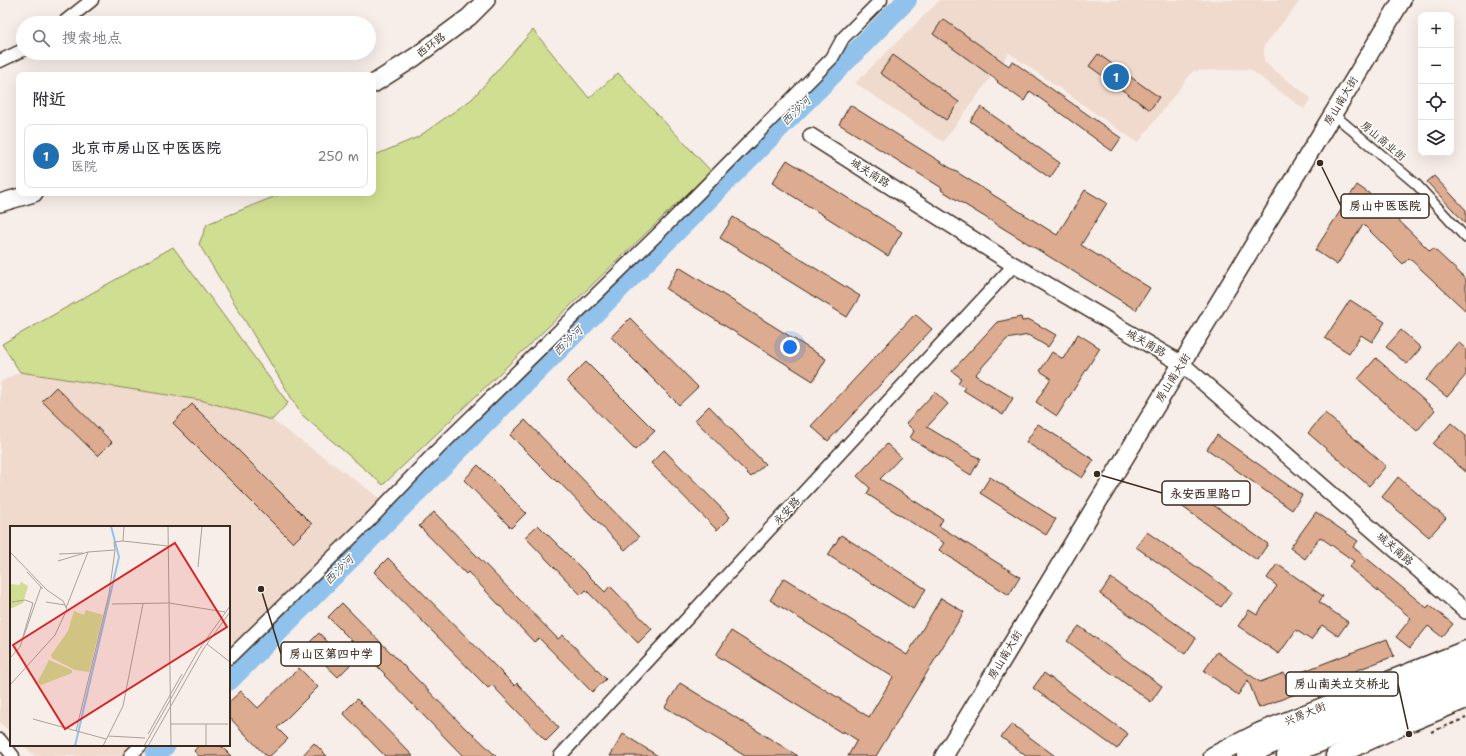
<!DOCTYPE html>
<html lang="zh">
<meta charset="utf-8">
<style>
:root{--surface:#fff;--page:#f2f2f3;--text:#2b2b33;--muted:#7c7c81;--line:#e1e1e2;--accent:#1f6fb2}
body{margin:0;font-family:"Shantell Sans","LXGW WenKai TC",sans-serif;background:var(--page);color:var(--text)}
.controls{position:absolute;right:12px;top:12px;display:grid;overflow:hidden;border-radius:8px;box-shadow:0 4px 16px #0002}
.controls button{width:36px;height:36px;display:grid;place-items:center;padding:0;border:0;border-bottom:1px solid var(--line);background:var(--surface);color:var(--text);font:20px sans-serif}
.you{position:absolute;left:790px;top:347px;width:14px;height:14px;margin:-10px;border:3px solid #fff;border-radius:50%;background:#1a73e8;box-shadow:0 0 0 6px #1a73e833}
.badge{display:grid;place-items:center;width:26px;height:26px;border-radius:50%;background:var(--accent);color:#fff;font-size:13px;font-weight:700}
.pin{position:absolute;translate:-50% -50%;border:2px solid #fff;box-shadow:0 1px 4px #0006}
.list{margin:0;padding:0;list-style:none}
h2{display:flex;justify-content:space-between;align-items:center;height:52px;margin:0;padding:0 16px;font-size:17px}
h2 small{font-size:13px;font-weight:400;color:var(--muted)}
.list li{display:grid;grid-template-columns:26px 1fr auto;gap:12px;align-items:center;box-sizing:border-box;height:64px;margin:0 8px 8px;padding:0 8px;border:1px solid var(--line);border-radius:8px}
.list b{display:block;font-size:15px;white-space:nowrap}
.list p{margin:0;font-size:13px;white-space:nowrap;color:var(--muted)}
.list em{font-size:13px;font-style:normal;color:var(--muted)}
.icon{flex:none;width:22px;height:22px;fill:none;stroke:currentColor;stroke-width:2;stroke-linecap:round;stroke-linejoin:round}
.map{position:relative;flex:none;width:1466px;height:756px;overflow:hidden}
.search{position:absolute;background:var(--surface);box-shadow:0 4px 16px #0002;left:16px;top:16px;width:360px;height:44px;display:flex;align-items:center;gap:10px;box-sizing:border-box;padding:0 14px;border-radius:22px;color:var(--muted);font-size:15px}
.panel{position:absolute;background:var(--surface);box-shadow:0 4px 16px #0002;left:16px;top:72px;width:360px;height:124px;border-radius:8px}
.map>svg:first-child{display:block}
</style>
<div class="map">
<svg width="1466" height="756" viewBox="0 0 1466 756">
<rect width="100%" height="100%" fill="#f8eee9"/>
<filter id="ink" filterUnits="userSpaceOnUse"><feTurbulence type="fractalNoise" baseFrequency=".025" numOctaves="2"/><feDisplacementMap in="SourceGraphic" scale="8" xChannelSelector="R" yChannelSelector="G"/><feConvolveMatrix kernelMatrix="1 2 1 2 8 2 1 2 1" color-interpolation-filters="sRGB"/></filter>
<g filter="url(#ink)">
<!-- built -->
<g fill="#f0dace">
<polygon points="940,0 1301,0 1264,46 1264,62 1311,98 1304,109 1249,69 1193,71 1138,143 1009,53 943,142 855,83"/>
<polygon points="20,372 200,400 272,420 383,500 229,651 229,527 11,527 11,733 0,722 0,382"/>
<polygon points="23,745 134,745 123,756 35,756"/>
</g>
<!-- green -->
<g fill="#d0de91" stroke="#868458">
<polygon points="533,30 589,98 618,73 711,171 383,485 301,414 199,244 207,224 283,193 373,193 373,156 418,137 472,99"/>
<polygon points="173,247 288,403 272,420 200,400 20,372 2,344"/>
</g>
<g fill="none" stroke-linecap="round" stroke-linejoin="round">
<!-- river -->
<g stroke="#90c2ec" stroke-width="20">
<polyline points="229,681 907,0"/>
<polyline points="155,756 166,745"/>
</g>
</g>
<!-- building -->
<g fill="#ddac90" stroke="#3b2a1e">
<polygon points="943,19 1009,66 1012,61 1121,138 1112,151 1030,91 1024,101 997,82 998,81 933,34"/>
<polygon points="1098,54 1159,97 1150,110 1089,66"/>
<polygon points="893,55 959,102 946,120 880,73"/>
<polygon points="850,105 1057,235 1085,190 1107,203 1081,245 1150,288 1136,310 941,190 942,188 839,124"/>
<polygon points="981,107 1060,163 1050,178 970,121"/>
<polygon points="787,160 902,232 888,256 772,183"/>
<polygon points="1434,176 1466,210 1466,224 1427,182"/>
<polygon points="1357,185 1377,199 1430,251 1433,248 1466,279 1466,311 1409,258 1403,264 1363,224 1337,265 1315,250"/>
<polygon points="733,217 860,296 847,317 720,238"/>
<polygon points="679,267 826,359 813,381 666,289"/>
<polygon points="1350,300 1385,322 1372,342 1361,335 1349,353 1325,338"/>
<polygon points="915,314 932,329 828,441 811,426"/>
<polygon points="1021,317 1022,321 1030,320 1056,335 1048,347 1028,335 1007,339 975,375 1013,398 1003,415 963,390 965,387 958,383 961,378 952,371 997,322"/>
<polygon points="630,318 698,387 679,405 611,337"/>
<polygon points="1401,330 1421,348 1407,364 1386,347"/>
<polygon points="1078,334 1100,348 1057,416 1036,402 1051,378 1040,371 1052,352 1063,359"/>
<polygon points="1458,342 1466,349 1466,375 1447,397 1426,380"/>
<polygon points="1376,358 1435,410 1417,431 1358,379"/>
<polygon points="586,362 655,431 635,450 567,381"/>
<polygon points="56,387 112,442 98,456 42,401"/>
<polygon points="935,392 948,404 927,427 980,459 971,475 910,438 914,431 906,423"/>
<polygon points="192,404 312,524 293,543 173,423"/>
<polygon points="709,406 765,464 751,477 695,420"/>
<polygon points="1325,413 1386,466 1369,486 1308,433"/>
<polygon points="525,420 639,537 625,550 558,481 557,482 510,435"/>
<polygon points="1451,423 1466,436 1466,472 1433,444"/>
<polygon points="1038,424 1094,460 1082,478 1026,442"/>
<polygon points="1217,435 1302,495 1292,510 1207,449"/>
<polygon points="887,444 901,457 880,479 943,519 939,526 1020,577 1009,595 939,550 944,543 867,494 870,488 857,476"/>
<polygon points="664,450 730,517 717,530 651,463"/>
<polygon points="478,465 526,513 511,528 464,480"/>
<polygon points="990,477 1056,519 1046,535 980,493"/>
<polygon points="1398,477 1446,518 1429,537 1382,497"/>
<polygon points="1184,484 1268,544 1257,560 1173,500"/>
<polygon points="434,512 558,639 563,635 606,679 592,692 539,638 534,642 468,572 466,574 419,526"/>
<polygon points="1316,512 1358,541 1353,547 1427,608 1429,605 1453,624 1442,637 1428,626 1410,648 1396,637 1411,618 1349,567 1354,561 1320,537 1305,559 1290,548"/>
<polygon points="538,525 605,592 610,586 652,629 638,643 586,590 581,595 525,537"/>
<polygon points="1147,532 1232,592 1221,607 1136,547"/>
<polygon points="841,535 926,589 913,609 828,555"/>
<polygon points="388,558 515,686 517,683 559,728 546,741 492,685 488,688 374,572"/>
<polygon points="1277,564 1323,596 1319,602 1348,622 1338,636 1322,625 1311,640 1296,630 1279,654 1238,626 1249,610 1257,615 1277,586 1267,578"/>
<polygon points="784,578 907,655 941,598 964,612 876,756 848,756 857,740 843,731 842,733 716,655 731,631 869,717 893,677 770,600"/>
<polygon points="1111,578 1196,638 1185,654 1100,594"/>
<polygon points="342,603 468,731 469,730 496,756 463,756 384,675 385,674 328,617"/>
<polygon points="1079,626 1162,686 1151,702 1067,641"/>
<polygon points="319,633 350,665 338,677 306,646"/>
<polygon points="1387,639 1394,656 1259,708 1248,680 1238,695 1204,671 1217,652 1260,682 1284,673 1286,678"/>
<polygon points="299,668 318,687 277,728 288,739 270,756 266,756 229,717 229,702 241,691 258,708"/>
<polygon points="1044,673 1128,734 1117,749 1033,688"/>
<polygon points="680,683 798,756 745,756 665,707"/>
<polygon points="357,699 413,756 385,756 343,713"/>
<polygon points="1012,724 1055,756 1026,756 1001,737"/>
<polygon points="623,734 658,756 610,756"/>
<polygon points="314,743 327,756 302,756"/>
<polygon points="199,745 220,745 231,756 199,756 194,751"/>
</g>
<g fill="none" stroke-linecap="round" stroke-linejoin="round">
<!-- pedestrian casing -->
<g stroke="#3b2a1e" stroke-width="12">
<polyline id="pedestrian" points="1333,114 1416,184 1466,238"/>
</g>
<!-- minor casing -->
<g stroke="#3b2a1e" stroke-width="15">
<g id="minor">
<polyline points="63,23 92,0"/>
<polyline points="0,61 23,50"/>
<polyline points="229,658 368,522 438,449 663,229 832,58 843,38 881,0"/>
<polyline points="0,740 13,756"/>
<polyline points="130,756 141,745"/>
<polyline points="560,756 1014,265"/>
</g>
</g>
<!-- tertiary casing -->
<g stroke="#3b2a1e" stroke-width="18">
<polyline id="tertiary" points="811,136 1014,265 1182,364 1466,611"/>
</g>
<!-- secondary casing -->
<g stroke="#3b2a1e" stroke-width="20">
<g id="secondary">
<polyline points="373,84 415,57 469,17 486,0"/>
<polyline points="0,203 34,193"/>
<polyline points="944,756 1402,0"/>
</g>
</g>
<!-- primary casing -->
<g stroke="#3b2a1e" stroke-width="21">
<g id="primary">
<polyline points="1213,756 1260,732 1466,650"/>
<polyline points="1246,756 1270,745 1466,668"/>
<polyline points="1286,756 1466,685"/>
<polyline points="1335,756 1396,728 1466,699"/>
</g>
</g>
<!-- path -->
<polyline stroke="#3b2a1e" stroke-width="2" stroke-dasharray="4 3" stroke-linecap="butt" points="1431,732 1466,718"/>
<!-- pedestrian -->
<use href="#pedestrian" stroke="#fff" stroke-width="9"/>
<!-- minor -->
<use href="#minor" stroke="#fff" stroke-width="12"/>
<!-- tertiary -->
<use href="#tertiary" stroke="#fff" stroke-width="15"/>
<!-- secondary -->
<use href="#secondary" stroke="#fff" stroke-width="17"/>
<!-- primary -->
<use href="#primary" stroke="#fff" stroke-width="18"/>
</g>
</g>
<g text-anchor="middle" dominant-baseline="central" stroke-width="3" stroke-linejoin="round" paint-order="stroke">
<!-- street labels -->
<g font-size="11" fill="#3b2a1e" stroke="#fff">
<text transform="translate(431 45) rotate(-37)">西环路</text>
<text transform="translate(1341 101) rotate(-59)">房山南大街</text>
<text transform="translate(1383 141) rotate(40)">房山商业街</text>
<text transform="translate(870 173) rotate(32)">城关南路</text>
<text transform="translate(1146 343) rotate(30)">城关南路</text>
<text transform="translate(1173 378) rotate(-58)">房山南大街</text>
<text transform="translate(787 511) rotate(-47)">永安路</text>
<text transform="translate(1395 549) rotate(41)">城关南路</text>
<text transform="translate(1005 655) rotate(-59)">房山南大街</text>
<text transform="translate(1305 714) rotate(-22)">兴房大街</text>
</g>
<!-- water labels -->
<g font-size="12" font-style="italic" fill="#54585c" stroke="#fff">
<text transform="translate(796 111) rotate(-45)">西沙河</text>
<text transform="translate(568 341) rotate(-45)">西沙河</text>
<text transform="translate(339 570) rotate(-45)">西沙河</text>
</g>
</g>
<!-- overview -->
<g transform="translate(10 526)">
<rect width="220" height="220" fill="#f8eee9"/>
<path d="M11 56 18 60 13 77 0 83V58L9 59ZM76 84 93 89 79 146 65 144 42 132 41 129 58 105 64 85 74 89ZM39 134 62 144V147L31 159 27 157Z" fill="#d0de91"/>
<path fill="none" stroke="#90c2ec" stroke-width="2" d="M65 220 109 31 101 0"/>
<path fill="none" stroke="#aca098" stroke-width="1" d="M158 0 161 220M113 15 114 0M0 26 37 64 53 75 57 83 45 109 0 159M49 28 73 27M48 35 78 26 105 24 104 16 113 15 158 20M188 41 192 0M17 46 33 63M2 76 15 74 23 77 12 114M36 76 55 79M102 78 159 77 215 86M56 82 78 26M197 118 220 136M0 132 10 121 31 61M23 193 96 213M160 198H218M196 198V220M66 205 99 68 105 24M138 208 172 148M98 210 135 212M93 220 113 180 133 78M134 220 188 125 220 80M138 220 194 122 220 86"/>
<path fill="#d62828" fill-opacity="0.15" stroke="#d62828" stroke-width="2" d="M165 17 217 101 55 203 3 119Z"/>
<rect width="220" height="220" fill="none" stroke="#3b2a1e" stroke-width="2"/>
</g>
<!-- callouts -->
<path fill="none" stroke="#3b2a1e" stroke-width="1.5" d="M1320 163L1341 206M1097 474L1162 493M261 589L281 654M1409 734L1398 684"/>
<g fill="#3b2a1e" stroke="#fff" stroke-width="1.5">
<circle cx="1320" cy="163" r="4"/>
<circle cx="1097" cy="474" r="4"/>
<circle cx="261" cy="589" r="4"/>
<circle cx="1409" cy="734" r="4"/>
</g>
<g fill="#fff" stroke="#3b2a1e" stroke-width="1.5">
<rect x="1341" y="194" width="88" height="24" rx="4"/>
<rect x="1162" y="481" width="88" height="24" rx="4"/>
<rect x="281" y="642" width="100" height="24" rx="4"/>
<rect x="1286" y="672" width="112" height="24" rx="4"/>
</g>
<g font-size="12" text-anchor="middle" font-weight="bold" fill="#3b2a1e">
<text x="1385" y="210">房山中医医院</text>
<text x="1206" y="498">永安西里路口</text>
<text x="331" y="658">房山区第四中学</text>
<text x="1342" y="688">房山南关立交桥北</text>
</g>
</svg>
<div class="controls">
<button>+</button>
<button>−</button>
<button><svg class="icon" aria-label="locate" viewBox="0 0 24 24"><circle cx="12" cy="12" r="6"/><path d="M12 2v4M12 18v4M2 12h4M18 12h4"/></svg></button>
<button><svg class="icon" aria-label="layers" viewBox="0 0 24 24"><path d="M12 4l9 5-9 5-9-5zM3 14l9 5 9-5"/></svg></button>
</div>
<div class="you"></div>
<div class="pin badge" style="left:1116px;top:77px">1</div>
<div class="search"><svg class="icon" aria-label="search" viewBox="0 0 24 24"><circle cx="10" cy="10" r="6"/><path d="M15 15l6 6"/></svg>搜索地点</div>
<section class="panel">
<h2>附近<small></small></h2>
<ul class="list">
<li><span class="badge">1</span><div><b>北京市房山区中医医院</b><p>医院</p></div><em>250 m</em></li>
</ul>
</section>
</div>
